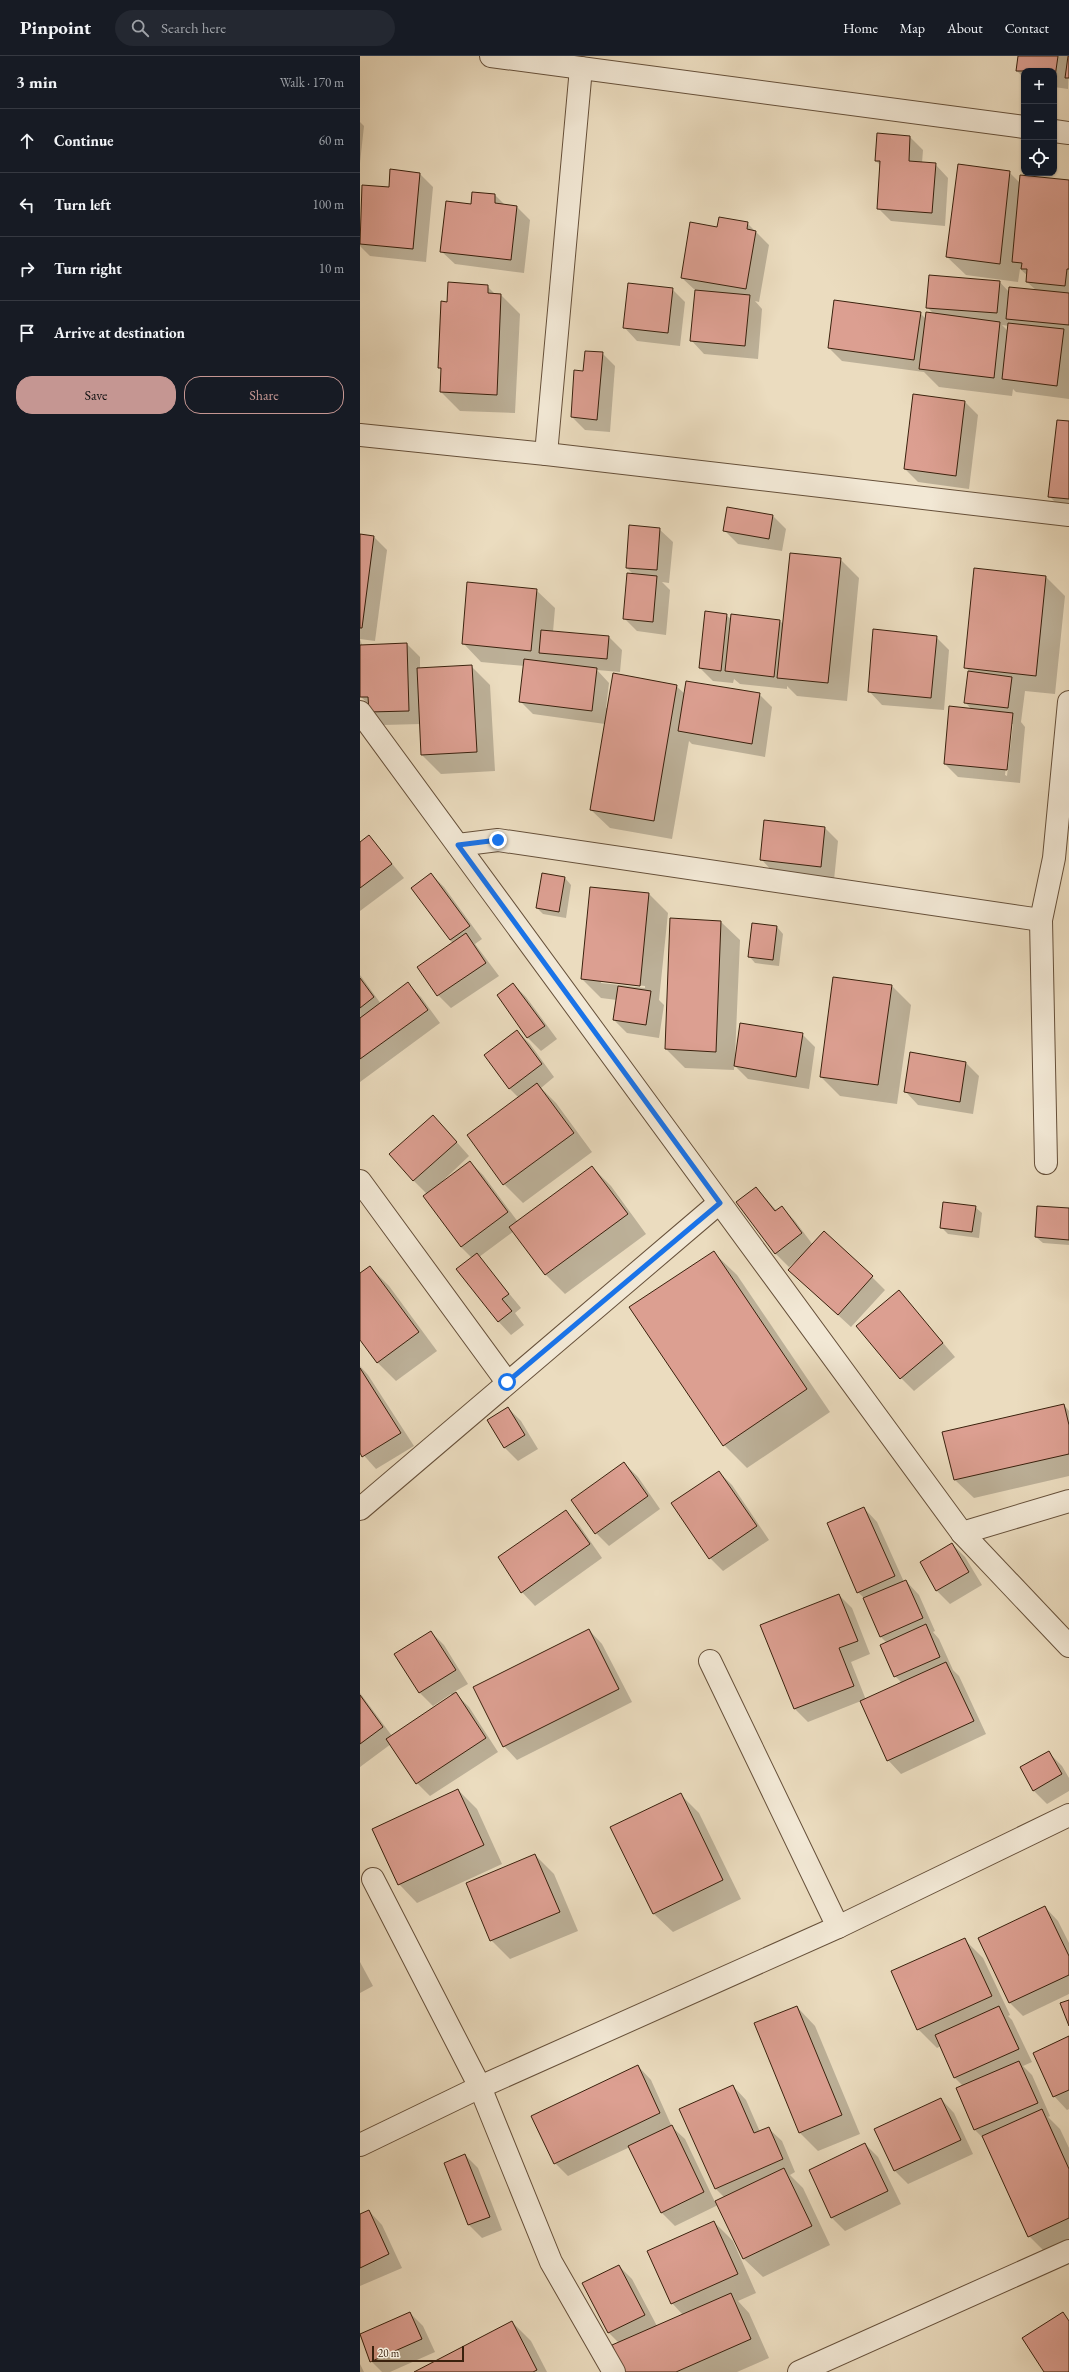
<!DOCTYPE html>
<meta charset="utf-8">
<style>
:root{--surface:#171b24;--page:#242831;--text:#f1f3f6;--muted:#9ea1a6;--line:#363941;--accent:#c59692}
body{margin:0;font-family:"EB Garamond",serif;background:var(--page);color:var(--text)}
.controls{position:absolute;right:12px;top:12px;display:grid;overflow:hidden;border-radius:8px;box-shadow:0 1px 3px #0004}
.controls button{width:36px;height:36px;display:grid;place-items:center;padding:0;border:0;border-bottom:1px solid var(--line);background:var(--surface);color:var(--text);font:20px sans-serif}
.scale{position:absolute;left:12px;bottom:10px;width:92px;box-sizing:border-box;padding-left:4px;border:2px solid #3a210d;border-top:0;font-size:11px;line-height:14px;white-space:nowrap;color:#3a210d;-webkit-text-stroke:3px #f2e8d5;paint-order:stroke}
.stop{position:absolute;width:12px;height:12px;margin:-9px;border:3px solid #1a73e8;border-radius:50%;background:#fff}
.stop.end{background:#1a73e8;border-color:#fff;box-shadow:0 1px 4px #0008}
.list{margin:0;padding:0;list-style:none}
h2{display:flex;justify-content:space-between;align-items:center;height:52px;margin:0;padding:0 16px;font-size:17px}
h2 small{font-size:13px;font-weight:400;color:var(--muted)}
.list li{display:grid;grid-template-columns:26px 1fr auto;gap:12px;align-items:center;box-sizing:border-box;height:64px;padding:0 16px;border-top:1px solid var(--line)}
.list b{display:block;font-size:15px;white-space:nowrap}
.list em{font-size:13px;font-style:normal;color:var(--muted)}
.actions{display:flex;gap:8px;padding:12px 16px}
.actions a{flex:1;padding:9px 0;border:1px solid var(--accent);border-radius:16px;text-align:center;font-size:14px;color:var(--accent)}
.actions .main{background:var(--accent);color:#111}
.icon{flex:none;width:22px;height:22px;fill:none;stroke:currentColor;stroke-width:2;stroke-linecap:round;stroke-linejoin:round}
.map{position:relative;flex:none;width:709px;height:2316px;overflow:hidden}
header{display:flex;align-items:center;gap:24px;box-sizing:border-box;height:56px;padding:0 20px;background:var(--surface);border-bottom:1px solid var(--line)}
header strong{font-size:19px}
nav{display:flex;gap:22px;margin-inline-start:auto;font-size:14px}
.search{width:280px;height:36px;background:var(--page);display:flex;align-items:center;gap:10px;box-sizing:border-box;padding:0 14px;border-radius:22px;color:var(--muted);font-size:15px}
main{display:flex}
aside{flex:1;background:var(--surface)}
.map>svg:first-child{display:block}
</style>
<header>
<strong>Pinpoint</strong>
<div class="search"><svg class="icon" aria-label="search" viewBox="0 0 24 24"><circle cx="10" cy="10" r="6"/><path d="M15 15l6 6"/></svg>Search here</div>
<nav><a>Home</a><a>Map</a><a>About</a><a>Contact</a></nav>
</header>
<main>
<aside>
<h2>3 min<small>Walk · 170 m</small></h2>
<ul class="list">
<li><svg class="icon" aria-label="ahead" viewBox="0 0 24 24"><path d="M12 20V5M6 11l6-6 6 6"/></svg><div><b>Continue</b></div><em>60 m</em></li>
<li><svg class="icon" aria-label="left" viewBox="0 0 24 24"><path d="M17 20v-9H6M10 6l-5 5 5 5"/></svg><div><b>Turn left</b></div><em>100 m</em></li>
<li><svg class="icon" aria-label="right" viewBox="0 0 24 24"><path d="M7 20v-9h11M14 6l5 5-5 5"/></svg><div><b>Turn right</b></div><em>10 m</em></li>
<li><svg class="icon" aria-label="arrive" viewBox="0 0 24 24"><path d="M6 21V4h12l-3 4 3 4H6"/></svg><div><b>Arrive at destination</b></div></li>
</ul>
<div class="actions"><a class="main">Save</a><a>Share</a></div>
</aside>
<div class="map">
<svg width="709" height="2316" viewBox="0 0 709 2316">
<rect width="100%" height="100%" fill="#ebdcbf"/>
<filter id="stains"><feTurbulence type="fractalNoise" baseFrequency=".005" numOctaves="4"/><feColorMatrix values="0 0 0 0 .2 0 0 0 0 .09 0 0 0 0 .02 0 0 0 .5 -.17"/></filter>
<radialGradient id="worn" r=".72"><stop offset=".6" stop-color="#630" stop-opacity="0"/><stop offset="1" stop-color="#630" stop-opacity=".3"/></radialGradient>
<!-- shadow -->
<g fill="#0003" fill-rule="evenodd">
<polygon points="659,0 709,0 708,33 694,31 694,15 664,15 664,22 657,15"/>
<polygon points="0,66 4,70 0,107"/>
<polygon points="518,78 550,81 563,94 562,107 575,108 588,122 585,170 531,165 518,152 520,109 516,105"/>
<path d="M649 116 660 127 709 125V343L656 336 653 333 652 340 579 331 564 316 482 305 469 292 560 257 566 263 574 258 567 251 638 224 649 236 676 234 667 226 668 220 660 213 658 226 606 219 587 201ZM642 269 649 270 648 275Z"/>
<polygon points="60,118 73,131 66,206 10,200 0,190 2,130 29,132"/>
<polygon points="113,137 135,139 145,149 157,151 170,164 164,217 95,208 81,195 112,149"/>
<polygon points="387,167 409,189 399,246 395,245 402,253 398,303 344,298 331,284 336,235 322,222 358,172"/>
<polygon points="127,230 136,239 141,239 160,258 155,357 100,355 81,336 82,315 79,311 88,247"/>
<polygon points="312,233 325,246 320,290 277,285 264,271"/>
<polygon points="242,297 255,310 250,376 225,374 212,361 224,316"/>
<polygon points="554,339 605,346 618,359 609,433 558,426 545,413"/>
<polygon points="709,366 709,455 703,454 690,441"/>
<polygon points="412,459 426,473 422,495 378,488 365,475"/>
<polygon points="299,473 313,486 309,527 302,526 310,534 306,579 277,575 264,562 274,519 267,512"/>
<polygon points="0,479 14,481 27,494 15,585 0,583"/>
<polygon points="480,503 499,522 487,645 437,640 427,630 427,633 380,628 374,623 373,627 353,625 340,612 366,559 372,564 420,565 424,569"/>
<path d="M686 521 705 540 695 638 665 635 661 666 665 671 660 727 598 721 585 708 612 654 605 646 609 615 605 611ZM651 668H653L647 720 645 719Z"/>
<polygon points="176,534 195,552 193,576 249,581 262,594 260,616 237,614 249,627 246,652 316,630 325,638 399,638 412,651 405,701 332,688 329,685 312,783 250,772 231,754 245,668 173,658 160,645 165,610 121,606 103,587"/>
<polygon points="576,581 589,594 584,654 522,649 509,635"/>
<polygon points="0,583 2,589 47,588 60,601 60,613 111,610 130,629 135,715 81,718 62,699 61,668 23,669 10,656 10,649 1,641"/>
<polygon points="465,772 478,785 474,824 414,817 401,803"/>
<polygon points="9,780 44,822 0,855 0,787"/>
<polygon points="71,818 84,831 122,883 115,888 139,920 91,952 78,939 93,887 90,884"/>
<polygon points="205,822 211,829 206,862 183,858 177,852"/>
<path d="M231 832 289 838 308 857 299 944 304 949 299 982 267 977 254 964 257 944 241 942 222 923ZM241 925 285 930V932L241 927Z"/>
<polygon points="361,866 380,884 375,1001 442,978 455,991 449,1033 388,1023 374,1009 374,1014 325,1012 306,993"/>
<polygon points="417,871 423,878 419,910 395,907 389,900"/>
<polygon points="0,919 21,948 48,928 61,941 80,967 0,1026"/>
<polygon points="153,928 166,941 197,983 181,995 168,982 138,939"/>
<polygon points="532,930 551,949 537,1048 480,1040 461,1021"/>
<polygon points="157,975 170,988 194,1021 181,1032 196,1047 232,1096 163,1147 144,1128 159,1042 149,1032"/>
<polygon points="551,998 606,1007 619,1020 613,1058 558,1049 545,1035"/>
<polygon points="86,1074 109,1100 72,1135 110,1106 123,1119 158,1166 232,1111 251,1130 286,1178 205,1238 186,1219 154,1175 119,1201 161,1252 155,1257 164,1269 151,1279 138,1265 112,1202 101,1191 67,1138 53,1124"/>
<polygon points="396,1132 417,1155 422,1151 435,1165 453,1189 512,1221 525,1234 491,1271 443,1227 438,1203 429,1211 415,1197"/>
<polygon points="615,1151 622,1157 619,1182 588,1178 581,1171"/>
<polygon points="709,1153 709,1189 683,1187 676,1181"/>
<polygon points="353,1196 377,1219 470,1356 387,1412 364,1389"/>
<polygon points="10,1211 29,1230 77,1295 36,1325 17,1306 0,1282 0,1219"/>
<polygon points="539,1235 595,1301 554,1335 541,1322"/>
<polygon points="0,1310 8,1319 54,1390 16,1413 0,1395"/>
<polygon points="704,1349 709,1355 709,1420 614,1442 595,1424"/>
<polygon points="148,1352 161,1365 178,1393 158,1405 145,1392 128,1364"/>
<polygon points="264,1407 278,1421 300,1453 249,1490 236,1477"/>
<polygon points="359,1416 372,1429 409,1484 363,1515 350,1502"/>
<polygon points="504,1452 517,1466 544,1526 546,1525 559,1539 575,1575 573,1576 579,1583 593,1614 599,1620 626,1678 541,1718 528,1704 501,1645 448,1666 435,1653 479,1539 492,1552 510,1598 491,1606 506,1644 542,1627 535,1620 527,1587 520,1580 504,1542 498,1536"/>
<polygon points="206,1456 219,1469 242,1502 175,1550 162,1536 139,1501"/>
<polygon points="592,1488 605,1501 622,1529 590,1548 577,1535 561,1506"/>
<polygon points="229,1574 242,1588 272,1646 157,1704 144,1690"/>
<polygon points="71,1576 84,1589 108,1628 94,1636 109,1651 138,1696 70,1740 57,1727 31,1688 0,1711 0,1637 32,1680 92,1640 91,1638 73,1650 60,1637 35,1599"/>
<polygon points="689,1697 702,1710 709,1722 709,1735 687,1748 673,1734"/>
<polygon points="98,1734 117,1753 142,1808 57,1847 39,1828"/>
<polygon points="320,1738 339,1757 381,1843 313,1876 294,1858"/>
<polygon points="175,1799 194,1818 218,1875 150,1903 131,1884"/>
<polygon points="685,1851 698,1865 709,1887 709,1938 663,1960 650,1947 619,1883"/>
<polygon points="604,1883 623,1902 650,1959 648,1960 652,1964 672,2006 663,2010 672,2019 690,2060 688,2061 700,2073 709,2092 709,2190 688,2199 669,2180 625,2084 615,2074 603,2030 595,2022 581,1990 577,1992 558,1973"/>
<polygon points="0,1906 13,1930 0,1937"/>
<polygon points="437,1951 455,1970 500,2078 458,2095 439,2076"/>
<polygon points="709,1981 709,2053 707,2054 694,2040"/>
<polygon points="278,2010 291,2024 312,2071 325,2083 355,2146 365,2142 356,2133 373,2030 386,2044 400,2076 408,2072 422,2085 435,2116 430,2119 443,2132 470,2189 403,2221 384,2203 358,2149 315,2170 302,2157 270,2091 208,2120 195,2107"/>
<polygon points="581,2043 594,2057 613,2098 548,2128 534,2114"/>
<polygon points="505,2088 518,2101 541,2148 485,2175 472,2162 450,2115"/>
<polygon points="105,2099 118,2112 142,2174 122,2182 109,2169"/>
<polygon points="9,2155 22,2169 42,2212 0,2230 0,2159"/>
<polygon points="354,2166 373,2185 396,2237 378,2245 389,2257 409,2302 377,2316 265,2316 259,2287 249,2277 259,2210 272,2223 297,2270 323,2259 312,2247"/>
<polygon points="50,2257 63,2270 75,2296 30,2316 22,2316 11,2305 0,2280"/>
<polygon points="152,2266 171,2285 187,2316 56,2316"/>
<polygon points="0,2308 4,2316 0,2316"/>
</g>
<!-- building -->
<g fill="#dc9f91" stroke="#3a210d">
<polygon points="658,0 698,0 695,21 694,15 656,15"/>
<polygon points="708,0 709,0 709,22 705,22"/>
<polygon points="517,77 550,80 549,105 576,107 572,157 517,153 520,105 515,105"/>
<polygon points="598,108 650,115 640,208 586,201"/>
<polygon points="30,113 60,117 53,193 0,188 2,129 29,131"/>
<polygon points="660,119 709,124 709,213 707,213 705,230 666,226 667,213 661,213 662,207 652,206"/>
<polygon points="112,136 135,138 135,147 157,150 151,204 80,196 86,145 111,148"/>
<polygon points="359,161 388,166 387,173 396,175 386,233 321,222 330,166 357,171"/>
<polygon points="569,219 640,225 637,257 566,252"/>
<polygon points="88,226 128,229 128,237 141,238 137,339 80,336 81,312 78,312 81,245 87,246"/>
<polygon points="268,227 313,232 308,277 263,272"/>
<polygon points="649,231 709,237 709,269 646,263"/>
<polygon points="335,234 390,239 385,290 330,285"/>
<polygon points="474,244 561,256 554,304 468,292"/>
<polygon points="566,256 640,266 634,322 559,313"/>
<polygon points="648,267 704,273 697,330 642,323"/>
<polygon points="225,295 243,296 237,364 211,361 214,314 223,315"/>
<polygon points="553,338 605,345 596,420 544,413"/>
<polygon points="697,364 709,365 709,443 688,441"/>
<polygon points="367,451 413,459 409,483 363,475"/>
<polygon points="269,469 300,472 297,514 266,512"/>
<polygon points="0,478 14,480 2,572 0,572"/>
<polygon points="430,497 481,502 468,627 417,622"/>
<polygon points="614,512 686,520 676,620 604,612"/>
<polygon points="267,517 297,520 293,566 263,563"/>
<polygon points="107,526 177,533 171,595 102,588"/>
<polygon points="345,555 367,558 361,615 339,612"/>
<polygon points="371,558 420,564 414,621 365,615"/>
<polygon points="513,573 577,580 571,642 508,636"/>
<polygon points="181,574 249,580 247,603 179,597"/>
<polygon points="47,587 49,655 9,656 8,641 0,641 0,589"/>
<polygon points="164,603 237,612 232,655 159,646"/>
<polygon points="112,609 117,696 61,699 57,612"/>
<polygon points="608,615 652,621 648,652 604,647"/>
<polygon points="253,617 317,629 294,765 230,754"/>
<polygon points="326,625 400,637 392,688 318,675"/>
<polygon points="589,650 653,657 647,714 584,708"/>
<polygon points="404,764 465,771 461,811 400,804"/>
<polygon points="9,779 32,808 0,832 0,786"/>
<polygon points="71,817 110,870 90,884 51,832"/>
<polygon points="182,817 205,821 199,856 176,852"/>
<polygon points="230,831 289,837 280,930 221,923"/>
<polygon points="310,862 361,865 356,996 305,993"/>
<polygon points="392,867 417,870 413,904 388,901"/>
<polygon points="106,877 126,907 77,940 57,911"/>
<polygon points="473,921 532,929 518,1029 460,1021"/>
<polygon points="0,922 14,941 0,952"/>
<polygon points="48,926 68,954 0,1003 0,962"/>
<polygon points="153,927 185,970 167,982 137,939"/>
<polygon points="258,930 291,935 286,969 253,964"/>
<polygon points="380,967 443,977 436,1021 374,1010"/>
<polygon points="157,974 182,1008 149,1033 124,999"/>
<polygon points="550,996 606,1006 600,1046 544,1036"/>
<polygon points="177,1027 214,1077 143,1129 107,1079"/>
<polygon points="73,1059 97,1086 53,1125 29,1098"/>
<polygon points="110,1105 148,1156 101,1191 63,1140"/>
<polygon points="232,1110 268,1158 185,1219 149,1171"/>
<polygon points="396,1131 415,1155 422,1150 442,1177 415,1198 376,1146"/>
<polygon points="583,1146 616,1150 612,1176 580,1172"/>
<polygon points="677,1150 709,1152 709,1184 675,1181"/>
<polygon points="464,1175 513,1220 478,1259 428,1214"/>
<polygon points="354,1195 447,1333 363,1390 269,1251"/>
<polygon points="117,1197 149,1238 142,1243 152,1255 138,1266 96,1213"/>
<polygon points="10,1210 59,1276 17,1307 0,1284 0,1217"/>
<polygon points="539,1234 583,1287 540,1323 496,1270"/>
<polygon points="0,1312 41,1377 2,1401 0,1397"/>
<polygon points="704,1348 709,1369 709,1398 594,1424 582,1376"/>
<polygon points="148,1351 165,1379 144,1392 127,1364"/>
<polygon points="264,1406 288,1440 235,1478 211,1444"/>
<polygon points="359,1415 397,1470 349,1503 311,1447"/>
<polygon points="504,1451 535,1520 497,1537 467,1467"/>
<polygon points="206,1454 230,1488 161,1537 138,1501"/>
<polygon points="592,1487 609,1516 576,1535 560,1506"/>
<polygon points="546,1524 563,1562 520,1581 503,1542"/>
<polygon points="479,1538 498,1585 479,1592 494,1630 434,1653 400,1569"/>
<polygon points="566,1568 580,1601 534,1621 520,1589"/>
<polygon points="229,1573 259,1633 143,1691 113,1631"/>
<polygon points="71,1575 96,1614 59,1637 34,1598"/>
<polygon points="586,1606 614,1665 527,1705 500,1645"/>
<polygon points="96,1636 126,1682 56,1728 26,1683"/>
<polygon points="0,1639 23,1671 0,1688"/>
<polygon points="689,1695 702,1718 673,1735 660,1711"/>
<polygon points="98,1733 124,1789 38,1829 12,1773"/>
<polygon points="321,1737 363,1824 293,1858 250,1771"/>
<polygon points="175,1798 200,1856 130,1885 106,1827"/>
<polygon points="685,1850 709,1900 709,1919 649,1947 618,1882"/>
<polygon points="605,1882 632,1940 557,1974 531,1915"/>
<polygon points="709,1944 709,1970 700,1947"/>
<polygon points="437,1950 482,2059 439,2077 394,1967"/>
<polygon points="639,1950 659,1993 594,2022 575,1979"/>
<polygon points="709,1980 709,2034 693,2041 673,1997"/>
<polygon points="659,2005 678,2047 614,2074 596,2032"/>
<polygon points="278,2009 300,2057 194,2108 171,2060"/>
<polygon points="373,2029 394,2077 409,2071 423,2103 355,2133 319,2053"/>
<polygon points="581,2042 601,2084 534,2115 514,2073"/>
<polygon points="682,2053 709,2113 709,2162 668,2181 622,2080"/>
<polygon points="312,2069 344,2136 301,2157 268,2090"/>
<polygon points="505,2087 528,2135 471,2162 449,2114"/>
<polygon points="105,2098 130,2161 108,2169 84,2107"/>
<polygon points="424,2112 452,2170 383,2203 355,2145"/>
<polygon points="9,2154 29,2198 0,2212 0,2158"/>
<polygon points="354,2165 378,2218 311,2248 287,2195"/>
<polygon points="259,2209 285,2259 248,2277 222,2227"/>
<polygon points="371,2237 391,2283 316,2316 264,2316 252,2289"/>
<polygon points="50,2256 62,2283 10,2306 0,2278"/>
<polygon points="703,2256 709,2265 709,2316 684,2316 662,2282"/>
<polygon points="152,2265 177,2314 173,2316 54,2316"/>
</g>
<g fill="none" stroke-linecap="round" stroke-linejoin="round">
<!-- street casing -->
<g stroke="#66503a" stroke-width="24">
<g id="street">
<polyline points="131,0 664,71"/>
<polyline points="694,75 709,77"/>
<polyline points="0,379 186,398 709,459"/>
<polyline points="186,398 221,12"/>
<polyline points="0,656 602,1477 709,1590"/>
<polyline points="98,789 138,784 681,864"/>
<polyline points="686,1107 681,864 694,802 709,646"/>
<polyline points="0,1125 147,1326"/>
<polyline points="0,1453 359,1147"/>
<polyline points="602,1477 709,1445"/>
<polyline points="350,1605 478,1871"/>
<polyline points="13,1823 120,2031 191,2206 254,2316"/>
<polyline points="0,2089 120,2031 478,1871 709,1759"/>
<polyline points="439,2316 709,2195"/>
</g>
</g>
<!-- street -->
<use href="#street" stroke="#f2e8d5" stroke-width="22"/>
</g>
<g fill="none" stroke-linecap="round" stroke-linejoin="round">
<!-- route -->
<polyline stroke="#1a73e8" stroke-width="5" points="138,784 98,789 360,1147 147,1326"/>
</g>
<rect width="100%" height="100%" filter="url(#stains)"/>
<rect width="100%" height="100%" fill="url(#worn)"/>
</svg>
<div class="controls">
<button>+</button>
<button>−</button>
<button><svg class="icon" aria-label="locate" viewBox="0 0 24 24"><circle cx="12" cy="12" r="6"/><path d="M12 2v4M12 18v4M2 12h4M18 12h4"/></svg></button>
</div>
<div class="scale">20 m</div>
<div class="stop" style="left:147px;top:1326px"></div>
<div class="stop end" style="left:138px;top:784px"></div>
</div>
</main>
